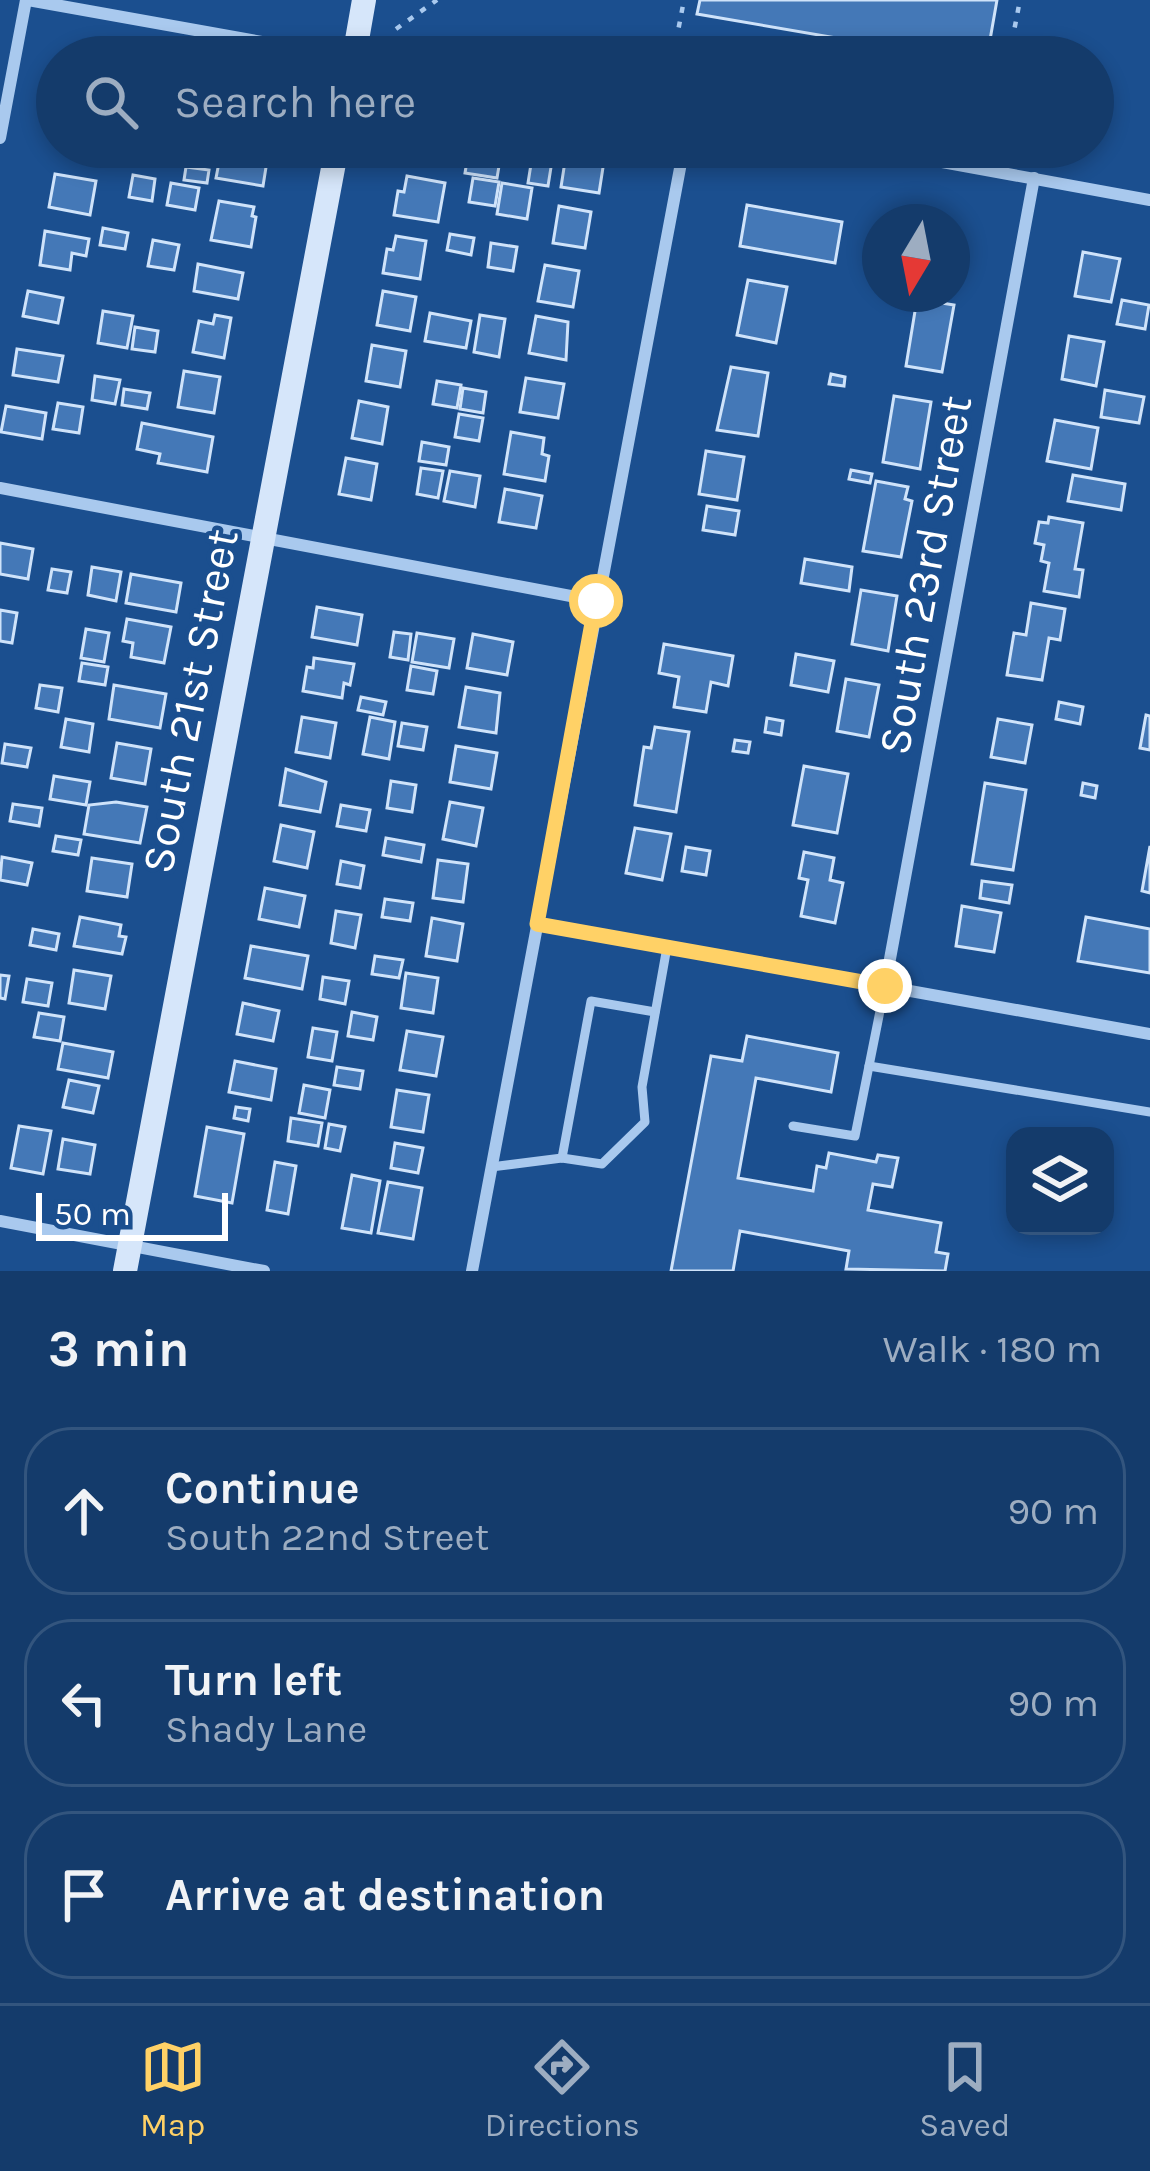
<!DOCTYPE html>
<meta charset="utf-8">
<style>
:root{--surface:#143b6b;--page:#214673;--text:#f1f3f6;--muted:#9dadc1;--line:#33557e;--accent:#ffd166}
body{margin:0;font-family:Karla,sans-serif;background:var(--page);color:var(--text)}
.controls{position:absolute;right:36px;bottom:36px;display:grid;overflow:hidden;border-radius:24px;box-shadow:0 6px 18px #0003}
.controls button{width:108px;height:108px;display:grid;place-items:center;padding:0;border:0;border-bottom:3px solid var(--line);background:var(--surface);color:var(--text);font:60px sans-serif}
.compass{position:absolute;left:862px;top:204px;width:108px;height:108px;border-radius:50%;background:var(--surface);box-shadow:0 6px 18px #0003;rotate:190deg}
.scale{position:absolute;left:36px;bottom:30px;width:192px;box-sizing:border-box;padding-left:12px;border:6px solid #fff;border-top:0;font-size:33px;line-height:42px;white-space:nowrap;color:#fff;-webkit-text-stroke:9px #1b4f8f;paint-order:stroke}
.stop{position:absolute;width:36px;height:36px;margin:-27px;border:9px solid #ffd166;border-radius:50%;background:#fff}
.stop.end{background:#ffd166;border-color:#fff;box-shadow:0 3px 12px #0008}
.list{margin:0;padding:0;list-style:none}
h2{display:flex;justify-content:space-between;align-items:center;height:156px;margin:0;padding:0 48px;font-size:51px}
h2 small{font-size:39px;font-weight:400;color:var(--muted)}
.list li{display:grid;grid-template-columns:78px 1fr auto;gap:36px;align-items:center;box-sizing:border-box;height:168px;margin:0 24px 24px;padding:0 24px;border:3px solid var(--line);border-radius:48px}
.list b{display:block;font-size:45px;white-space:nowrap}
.list p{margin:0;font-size:39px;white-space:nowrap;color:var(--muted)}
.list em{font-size:39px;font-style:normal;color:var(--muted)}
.icon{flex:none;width:66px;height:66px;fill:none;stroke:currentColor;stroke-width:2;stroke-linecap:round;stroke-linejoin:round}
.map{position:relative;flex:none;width:1150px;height:1271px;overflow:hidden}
.search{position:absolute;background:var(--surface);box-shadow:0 6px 18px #0003;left:36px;right:36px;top:36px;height:132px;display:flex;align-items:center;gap:30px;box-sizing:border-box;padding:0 42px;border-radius:66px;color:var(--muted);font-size:45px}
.sheet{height:732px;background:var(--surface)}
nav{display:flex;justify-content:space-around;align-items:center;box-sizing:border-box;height:168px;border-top:3px solid var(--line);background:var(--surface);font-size:33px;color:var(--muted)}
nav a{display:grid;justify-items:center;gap:6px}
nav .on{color:var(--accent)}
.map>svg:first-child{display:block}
</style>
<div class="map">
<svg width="1150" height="1271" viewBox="0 0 1150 1271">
<rect width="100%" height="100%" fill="#1b4f8f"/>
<!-- building -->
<g fill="#4478b7" stroke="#cfe3fa" stroke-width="3">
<polygon points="700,0 997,0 987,57 947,57 697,14"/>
<polygon points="222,147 262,150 260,160 267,161 263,186 216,178"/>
<polygon points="405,147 452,147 449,165 404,157"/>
<polygon points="469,149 501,154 497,178 465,173"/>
<polygon points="566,155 604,161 599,193 561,187"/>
<polygon points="532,158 552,161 548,186 528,183"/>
<polygon points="186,167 209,170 207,183 184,180"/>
<polygon points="55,174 96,181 90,215 49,207"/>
<polygon points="133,175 155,179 152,201 129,197"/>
<polygon points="407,176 445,183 438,222 394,215 398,191 404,192"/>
<polygon points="473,178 499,182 495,206 469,202"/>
<polygon points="171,183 199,188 195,210 167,205"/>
<polygon points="502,183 532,188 527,219 497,214"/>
<polygon points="219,201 254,207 252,216 256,217 251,247 211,240"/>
<polygon points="747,205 842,222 835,263 740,246"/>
<polygon points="559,206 591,212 585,248 553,243"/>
<polygon points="103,228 128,233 125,249 100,245"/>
<polygon points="45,231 89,239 86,256 72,253 70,270 40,265"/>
<polygon points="450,234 474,238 471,255 447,250"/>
<polygon points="396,236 426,241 420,279 383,273 387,249 393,250"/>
<polygon points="153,240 179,245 174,270 148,266"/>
<polygon points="491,243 517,247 513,271 488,267"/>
<polygon points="1083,252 1120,259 1111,302 1075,296"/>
<polygon points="198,264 243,273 238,299 194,291"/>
<polygon points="545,265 579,271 573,307 538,301"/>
<polygon points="748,280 787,287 776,343 737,335"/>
<polygon points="28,291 63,298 58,323 23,316"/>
<polygon points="383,291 416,297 410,331 377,325"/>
<polygon points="917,299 954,305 942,372 906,366"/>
<polygon points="1122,300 1149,305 1145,329 1117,324"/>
<polygon points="103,311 133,316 127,348 98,343"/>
<polygon points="430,313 471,321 466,348 425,341"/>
<polygon points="215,315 231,318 224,358 193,352 199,321 213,324"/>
<polygon points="480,315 505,319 499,357 474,352"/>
<polygon points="536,316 568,322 566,360 529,353"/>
<polygon points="135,327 158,331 155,352 132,349"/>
<polygon points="1069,336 1104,342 1096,386 1062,379"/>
<polygon points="372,345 406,351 400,387 366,381"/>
<polygon points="17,349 63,356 58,382 13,375"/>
<polygon points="731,367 768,373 758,436 717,430"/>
<polygon points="184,371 220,377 214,413 178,407"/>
<polygon points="831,374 845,377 844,386 829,384"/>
<polygon points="95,376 120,380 115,404 92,400"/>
<polygon points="526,378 564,384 558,418 520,412"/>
<polygon points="437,381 461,385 457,408 433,404"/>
<polygon points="463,388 486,392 483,413 460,409"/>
<polygon points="124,389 150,393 147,409 122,405"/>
<polygon points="1105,390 1144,397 1139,423 1101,417"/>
<polygon points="894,396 931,402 920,469 883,462"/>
<polygon points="359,401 388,407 382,444 352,438"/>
<polygon points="58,403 83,407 79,433 53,429"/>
<polygon points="6,406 46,413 42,439 1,432"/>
<polygon points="459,414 483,418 479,441 455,437"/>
<polygon points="1055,420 1098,428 1091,469 1047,461"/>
<polygon points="142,423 213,437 207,472 158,463 160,454 137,449"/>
<polygon points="511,432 544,438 542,454 549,456 545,481 504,474"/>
<polygon points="422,442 449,447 446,465 419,461"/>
<polygon points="706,451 744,457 737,500 699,494"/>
<polygon points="346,458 377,464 371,500 339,494"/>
<polygon points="421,468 443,471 438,498 417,494"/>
<polygon points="851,470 872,474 870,483 849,479"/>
<polygon points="450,471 480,476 475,507 444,501"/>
<polygon points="1073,475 1125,484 1121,510 1068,501"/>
<polygon points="876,481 908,487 905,499 912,501 901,557 863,551"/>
<polygon points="505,489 542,496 536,528 499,522"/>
<polygon points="707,506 739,511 735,535 703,530"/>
<polygon points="1049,517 1083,523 1075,569 1083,570 1079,597 1044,591 1049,563 1041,561 1044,545 1035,543 1039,522 1048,523"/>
<polygon points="0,543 33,549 28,579 0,574"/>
<polygon points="805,559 852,567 849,591 801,583"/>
<polygon points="92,567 121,572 116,601 88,595"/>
<polygon points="52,569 71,572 67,593 48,590"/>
<polygon points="131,574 181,583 176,612 126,603"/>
<polygon points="861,590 897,596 888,651 852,644"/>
<polygon points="1031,603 1065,609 1060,640 1049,638 1042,680 1007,675 1014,633 1026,635"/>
<polygon points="317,607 362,615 357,645 312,637"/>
<polygon points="0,610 17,613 12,643 0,641"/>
<polygon points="127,619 171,627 164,663 131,657 133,643 123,641"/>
<polygon points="86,629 109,633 104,662 81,658"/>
<polygon points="394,632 411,634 408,660 390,657"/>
<polygon points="417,633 454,639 449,668 412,662"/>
<polygon points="473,634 513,642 507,675 467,668"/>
<polygon points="664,644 733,656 728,686 711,682 706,712 674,707 679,677 659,673"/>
<polygon points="796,654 834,661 828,692 791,685"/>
<polygon points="314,658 354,664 350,685 344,683 342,698 303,691 307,667 313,668"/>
<polygon points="82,663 108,667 105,685 79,681"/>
<polygon points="411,666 437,671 433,694 407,690"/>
<polygon points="846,679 879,685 869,737 837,731"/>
<polygon points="40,685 62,688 58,712 36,708"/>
<polygon points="114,685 166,694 160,728 109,719"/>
<polygon points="466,687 500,693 496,733 459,727"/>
<polygon points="361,697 386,702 383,715 358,710"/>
<polygon points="1059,702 1083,707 1080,724 1056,719"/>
<polygon points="1146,715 1150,716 1150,750 1140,748"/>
<polygon points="302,717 336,723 330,758 296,752"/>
<polygon points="370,717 395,722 389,759 363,754"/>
<polygon points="767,718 783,721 781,735 765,732"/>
<polygon points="66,719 93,724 89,752 61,747"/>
<polygon points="998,719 1032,725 1025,763 991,757"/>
<polygon points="402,723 427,727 423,750 398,746"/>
<polygon points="655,727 689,732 676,812 635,805 644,747 651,748"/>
<polygon points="735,740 750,742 748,753 733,751"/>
<polygon points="117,743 151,749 145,784 111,778"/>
<polygon points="5,744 31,748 27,767 2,763"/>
<polygon points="456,746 497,753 491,789 450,782"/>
<polygon points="804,766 848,774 837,833 793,825"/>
<polygon points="286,769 326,782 320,812 280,805"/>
<polygon points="54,776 90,782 86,805 50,799"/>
<polygon points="391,781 416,785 412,812 387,808"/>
<polygon points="985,783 1026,790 1013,870 972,864"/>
<polygon points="1083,783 1097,786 1095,798 1081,795"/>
<polygon points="116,802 147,807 140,843 84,834 89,805"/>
<polygon points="450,802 483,808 476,846 443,839"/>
<polygon points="13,804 42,808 39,826 10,821"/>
<polygon points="341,805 370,810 366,831 337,826"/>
<polygon points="281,825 314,832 307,868 274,861"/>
<polygon points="635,828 671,834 662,880 626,873"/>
<polygon points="56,836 81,840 78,855 53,851"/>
<polygon points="386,838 424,845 421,862 383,855"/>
<polygon points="1150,846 1150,893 1142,891"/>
<polygon points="686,847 710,851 706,875 682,871"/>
<polygon points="804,852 834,858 830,880 843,883 835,923 801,916 808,880 799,878"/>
<polygon points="2,857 32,863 27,885 0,880"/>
<polygon points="92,858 132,864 127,897 87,891"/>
<polygon points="438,860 468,864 463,902 433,898"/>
<polygon points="341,861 364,866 360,888 337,884"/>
<polygon points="982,881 1012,885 1009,903 980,898"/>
<polygon points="265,888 305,896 299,927 259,919"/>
<polygon points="385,899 413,903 410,921 382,917"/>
<polygon points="962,906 1001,913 994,952 956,946"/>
<polygon points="336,911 361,915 355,948 331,943"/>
<polygon points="80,917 121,925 119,936 126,937 122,954 74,946"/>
<polygon points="1086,917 1150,929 1150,973 1078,961"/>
<polygon points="432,918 463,924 457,961 426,956"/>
<polygon points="33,929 59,934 56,950 30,945"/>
<polygon points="251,946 308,956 302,989 245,978"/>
<polygon points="375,956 403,960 399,978 372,974"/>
<polygon points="74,970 111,976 105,1009 69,1003"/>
<polygon points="406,973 438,978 433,1013 401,1008"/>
<polygon points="0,975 9,976 5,999 0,998"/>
<polygon points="323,977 349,981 345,1004 320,999"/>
<polygon points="27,979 52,983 48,1006 23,1002"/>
<polygon points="243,1003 279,1011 273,1041 237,1034"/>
<polygon points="352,1012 377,1017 373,1040 348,1036"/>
<polygon points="39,1013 64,1017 60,1041 34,1037"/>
<polygon points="313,1028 337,1032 332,1061 308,1057"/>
<polygon points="407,1031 443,1037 436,1076 400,1070"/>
<polygon points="747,1036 838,1053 831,1092 756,1078 738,1178 813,1191 817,1166 826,1168 829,1153 876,1162 878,1155 898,1158 892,1187 873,1184 868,1210 941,1223 936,1252 948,1254 945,1271 846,1269 849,1251 740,1231 733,1271 671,1271 711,1056 742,1061"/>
<polygon points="63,1043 113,1052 108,1078 58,1069"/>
<polygon points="235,1061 276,1069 271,1100 229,1092"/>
<polygon points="337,1067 363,1071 360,1089 334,1085"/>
<polygon points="69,1080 99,1086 93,1113 63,1107"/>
<polygon points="304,1085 330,1090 325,1118 299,1113"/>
<polygon points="397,1090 429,1095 423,1132 391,1127"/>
<polygon points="236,1107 250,1109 248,1121 234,1118"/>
<polygon points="291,1118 322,1123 318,1146 288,1141"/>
<polygon points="329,1124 345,1127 340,1151 325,1148"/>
<polygon points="19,1126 51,1131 43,1174 11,1168"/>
<polygon points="207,1127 244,1134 232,1203 195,1196"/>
<polygon points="63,1139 95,1145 90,1174 58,1169"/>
<polygon points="395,1143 423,1148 418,1173 391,1168"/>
<polygon points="275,1162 296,1166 288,1214 267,1210"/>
<polygon points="352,1175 380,1181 371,1233 342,1228"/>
<polygon points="388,1182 422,1188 413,1239 378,1233"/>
</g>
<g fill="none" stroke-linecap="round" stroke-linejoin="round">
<!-- path -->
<g stroke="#a9c9ee" stroke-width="4.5" stroke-dasharray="6 9" stroke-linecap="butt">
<polyline points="396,29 437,0"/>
<polyline points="673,57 684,0"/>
<polyline points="1009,57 1020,0"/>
</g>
<!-- lane -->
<g stroke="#a9c9ee" stroke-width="9">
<polyline points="869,1066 1150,1112"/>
<polyline points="793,1126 855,1136 885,986"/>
<polyline points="562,1158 591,1001 655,1012"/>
<polyline points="491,1167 562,1158 602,1164 645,1122 642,1087 667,947"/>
</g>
<!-- street -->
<g stroke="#a9c9ee" stroke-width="12">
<polyline points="28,0 346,57"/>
<polyline points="0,138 26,0"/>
<polyline points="860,147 1150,200"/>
<polyline points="0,488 597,601"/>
<polyline points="537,924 1150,1034"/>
<polyline points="885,986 1034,178"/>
<polyline points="0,1221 264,1271"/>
<polyline points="472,1271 684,147"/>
</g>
<!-- secondary -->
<g stroke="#d6e6fa" stroke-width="24">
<polyline points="354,57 364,0"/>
<polyline points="125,1271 337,147"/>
</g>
</g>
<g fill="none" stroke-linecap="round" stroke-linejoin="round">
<!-- route -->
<polyline stroke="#ffd166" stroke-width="15" points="596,601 537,924 885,986"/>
</g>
<g text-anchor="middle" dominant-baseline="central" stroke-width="9" stroke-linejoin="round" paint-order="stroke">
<!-- street labels -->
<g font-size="45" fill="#fff" stroke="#1b4f8f">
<text transform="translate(925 575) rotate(-80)">South 23rd Street</text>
<text transform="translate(190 701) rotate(-79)">South 21st Street</text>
</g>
</g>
</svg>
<div class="controls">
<button><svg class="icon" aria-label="layers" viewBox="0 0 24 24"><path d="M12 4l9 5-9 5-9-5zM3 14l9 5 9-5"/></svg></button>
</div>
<svg class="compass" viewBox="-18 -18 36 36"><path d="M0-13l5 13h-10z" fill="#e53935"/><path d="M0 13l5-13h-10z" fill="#9dadc1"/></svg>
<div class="scale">50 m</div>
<div class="stop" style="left:596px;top:601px"></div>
<div class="stop end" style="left:885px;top:986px"></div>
<div class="search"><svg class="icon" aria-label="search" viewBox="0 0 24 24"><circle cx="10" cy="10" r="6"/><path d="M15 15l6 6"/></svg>Search here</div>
</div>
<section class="sheet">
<h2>3 min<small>Walk · 180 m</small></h2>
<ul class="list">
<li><svg class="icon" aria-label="ahead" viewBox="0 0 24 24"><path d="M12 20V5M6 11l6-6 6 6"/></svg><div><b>Continue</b><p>South 22nd Street</p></div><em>90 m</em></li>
<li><svg class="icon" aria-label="left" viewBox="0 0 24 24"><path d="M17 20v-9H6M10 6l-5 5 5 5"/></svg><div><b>Turn left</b><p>Shady Lane</p></div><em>90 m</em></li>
<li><svg class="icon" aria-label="arrive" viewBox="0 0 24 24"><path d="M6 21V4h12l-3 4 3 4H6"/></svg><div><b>Arrive at destination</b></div></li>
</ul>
</section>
<nav>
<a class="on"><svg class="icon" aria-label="map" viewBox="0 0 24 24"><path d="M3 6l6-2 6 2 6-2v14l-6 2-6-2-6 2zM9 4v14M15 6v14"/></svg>Map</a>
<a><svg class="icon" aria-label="directions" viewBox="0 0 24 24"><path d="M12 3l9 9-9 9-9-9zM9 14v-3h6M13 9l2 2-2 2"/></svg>Directions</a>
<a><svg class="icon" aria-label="saved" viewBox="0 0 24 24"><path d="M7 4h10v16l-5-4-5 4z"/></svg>Saved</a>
</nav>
